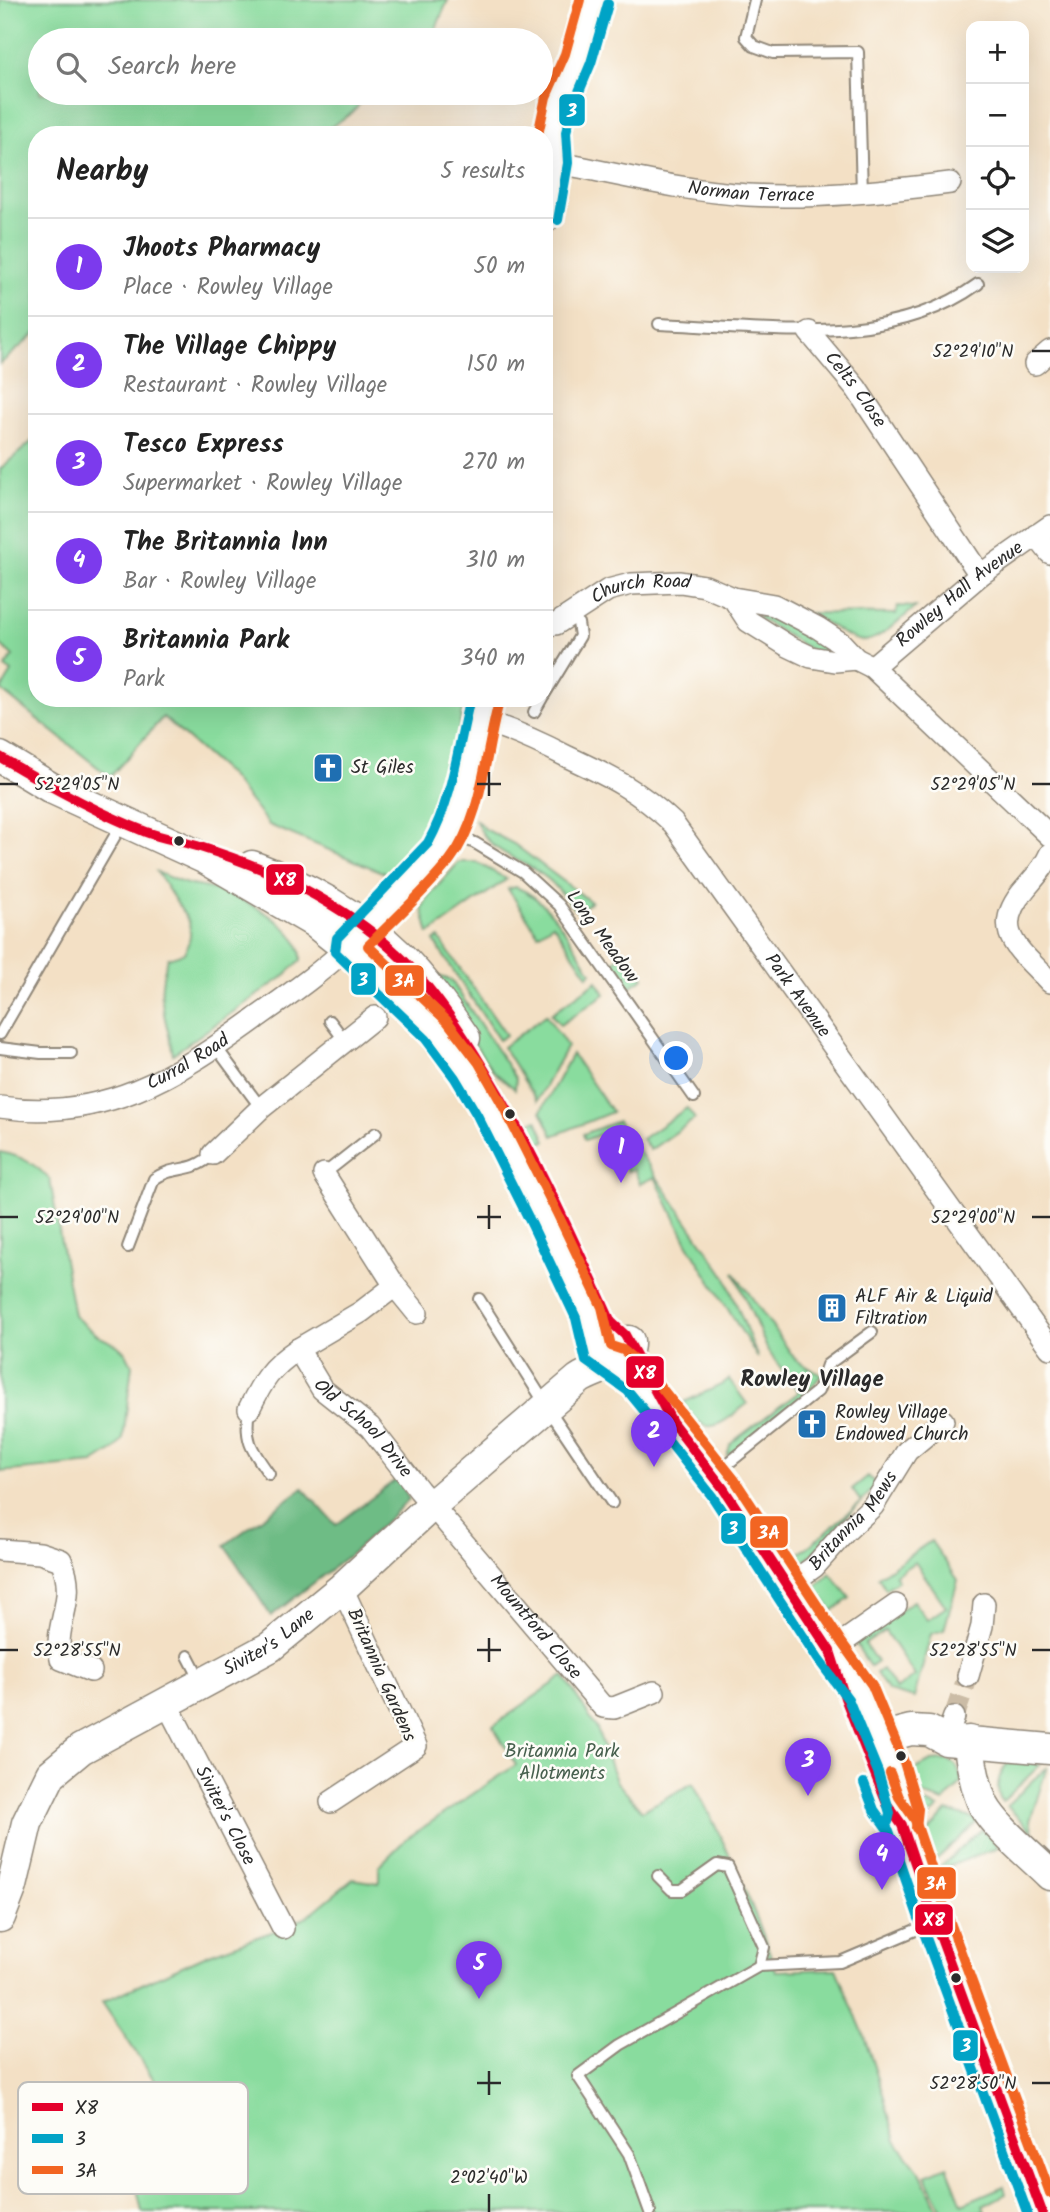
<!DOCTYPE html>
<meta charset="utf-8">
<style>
:root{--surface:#fff;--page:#f2f2f2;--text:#222;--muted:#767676;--line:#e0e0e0;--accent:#7c3aed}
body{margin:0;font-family:Kalam,sans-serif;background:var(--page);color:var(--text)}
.controls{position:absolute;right:21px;top:21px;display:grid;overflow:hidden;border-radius:14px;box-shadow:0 7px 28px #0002}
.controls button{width:63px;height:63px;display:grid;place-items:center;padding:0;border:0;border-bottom:2px solid var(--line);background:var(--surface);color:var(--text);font:35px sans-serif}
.you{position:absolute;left:677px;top:1059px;width:24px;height:24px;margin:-18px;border:5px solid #fff;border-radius:50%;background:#1a73e8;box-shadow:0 0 0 10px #1a73e833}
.badge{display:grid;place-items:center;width:46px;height:46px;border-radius:50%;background:var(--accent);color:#fff;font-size:23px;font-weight:700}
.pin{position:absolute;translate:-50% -58px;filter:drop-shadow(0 2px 4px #0008)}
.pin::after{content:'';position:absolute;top:37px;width:24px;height:21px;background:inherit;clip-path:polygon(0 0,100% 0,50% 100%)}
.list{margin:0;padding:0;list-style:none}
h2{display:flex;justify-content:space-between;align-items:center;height:91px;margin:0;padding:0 28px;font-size:30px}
h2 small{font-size:23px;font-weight:400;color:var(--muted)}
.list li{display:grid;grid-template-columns:46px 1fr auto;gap:21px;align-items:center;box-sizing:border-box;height:98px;padding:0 28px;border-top:2px solid var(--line)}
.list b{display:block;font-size:26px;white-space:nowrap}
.list p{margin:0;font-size:23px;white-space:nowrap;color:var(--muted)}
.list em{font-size:23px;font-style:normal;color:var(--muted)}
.icon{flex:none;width:38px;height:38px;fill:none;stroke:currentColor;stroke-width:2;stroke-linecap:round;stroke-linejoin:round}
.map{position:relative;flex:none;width:1050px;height:2212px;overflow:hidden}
.search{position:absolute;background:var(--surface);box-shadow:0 7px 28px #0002;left:28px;top:28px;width:525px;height:77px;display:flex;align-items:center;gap:18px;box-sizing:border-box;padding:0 24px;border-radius:38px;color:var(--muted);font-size:26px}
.panel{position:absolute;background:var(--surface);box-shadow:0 7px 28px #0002;left:28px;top:126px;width:525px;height:581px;border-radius:28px}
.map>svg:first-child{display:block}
</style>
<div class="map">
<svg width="1050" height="2212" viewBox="0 0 1050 2212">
<rect width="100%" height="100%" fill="#fdfcf7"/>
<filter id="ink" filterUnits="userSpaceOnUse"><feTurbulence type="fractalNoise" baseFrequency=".0143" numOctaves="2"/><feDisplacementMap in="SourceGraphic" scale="14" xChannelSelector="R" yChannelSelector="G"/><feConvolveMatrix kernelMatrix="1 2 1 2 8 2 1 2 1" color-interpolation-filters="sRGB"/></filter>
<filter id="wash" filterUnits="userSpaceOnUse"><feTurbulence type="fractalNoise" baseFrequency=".00686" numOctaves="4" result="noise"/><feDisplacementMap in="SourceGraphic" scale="28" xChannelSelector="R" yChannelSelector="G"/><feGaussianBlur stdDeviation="1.57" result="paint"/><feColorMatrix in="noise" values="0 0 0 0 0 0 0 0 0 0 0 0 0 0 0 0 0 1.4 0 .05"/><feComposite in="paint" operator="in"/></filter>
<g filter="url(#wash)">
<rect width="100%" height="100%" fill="#f3e0c5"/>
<!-- green -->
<g fill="#89dc9e" stroke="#5a8464" stroke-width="2">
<polygon points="0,0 448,0 431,40 40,40 40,93 368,93 353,112 319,135 37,135 37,332 0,364"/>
<polygon points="37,437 37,698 427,698 432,703 438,698 464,698 448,801 435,828 394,877 269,825 229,775 163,717 110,777 1,690 12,672 5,667 13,656 0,644 0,469"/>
<path d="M897 606 916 607C861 652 869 650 810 613L896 614Z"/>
<polygon points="762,615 809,634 826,649 824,653 819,655 757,617"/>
<path d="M475 819 485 829 514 844 591 902 577 912C567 902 559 888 548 879 520 856 489 856 475 819Z"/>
<polygon points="459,862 476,862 507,879 429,934 422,908 428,897"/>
<path d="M157 872C166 876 177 881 187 884 197 887 208 887 219 891 246 900 303 927 301 960L283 977 173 1054C166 1015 154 998 168 958L184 953C190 943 192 934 189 922Z"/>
<path d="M516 887C552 901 571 942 591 972L588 976 553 924 538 934 508 889Z"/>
<polygon points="439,938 506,1035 499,1040 434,941"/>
<polygon points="627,953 644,978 628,988 612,962"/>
<polygon points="417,969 451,980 516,1079 515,1089 493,1071 456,1017"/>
<polygon points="597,981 605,994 560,1025 551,1014"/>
<polygon points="546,1015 567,1046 537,1101 503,1047"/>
<polygon points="572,1054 612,1112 553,1136 541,1111"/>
<polygon points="687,1108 695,1119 650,1150 642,1139"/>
<polygon points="537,1120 546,1141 536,1144 529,1123"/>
<polygon points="618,1121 725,1276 758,1358 687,1243 655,1177 640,1184 634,1169 627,1171 611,1130 585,1140 583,1134"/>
<path d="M0 1152C21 1156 36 1164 50 1180L74 1316 100 1337 117 1345 126 1353 132 1365 123 1439 115 1449 93 1463 0 1472Z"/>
<path d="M734 1272 795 1359 821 1375C797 1410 761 1431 727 1456L730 1445 735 1440 799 1392 768 1351Z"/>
<path d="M729 1379 747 1404C717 1427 706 1440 682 1403L721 1385Z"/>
<polygon points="868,1476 877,1485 801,1565 792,1558 808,1547 861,1502 852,1489"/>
<polygon points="931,1541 958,1580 944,1630 931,1634 914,1698 888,1691 876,1673 882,1669 896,1689 915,1676 885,1631 865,1644 877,1662 870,1667 855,1642 913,1601 927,1620 946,1607 915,1562 895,1575 898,1580 886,1589 878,1577"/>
<polygon points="830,1573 850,1598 832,1611 815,1588"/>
<path d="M564 1676 597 1729 616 1781 642 1811 693 1783C726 1844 754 1905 776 1971L836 1969 862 2030 883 2094 896 2141 920 2172 939 2212H142L134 2175 193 2138 102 2002 209 1954 283 1928 308 1916 353 1879 379 1883V1866L406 1839 516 1765 493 1726Z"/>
<path d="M945 1760C958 1762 959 1770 962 1782L944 1802 913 1792 912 1776 914 1770 931 1761Z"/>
<path d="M1021 1762 1041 1764 1002 1802C995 1789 998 1775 1007 1764Z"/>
<polygon points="1047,1767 1030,1821 1033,1833 1007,1806"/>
<polygon points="914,1799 939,1808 922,1824"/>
<polygon points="947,1811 979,1820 935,1861 926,1835"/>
<polygon points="982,1829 999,1847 936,1871"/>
<polygon points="947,2166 962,2204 1004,2186 1006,2194 983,2206 985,2212 943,2212 925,2175"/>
</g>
<!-- forest -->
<polygon fill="#6ebc85" stroke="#4c7458" stroke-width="2" points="398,1478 409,1499 356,1550 271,1616 225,1545 303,1488 336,1525"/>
</g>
<g filter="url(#ink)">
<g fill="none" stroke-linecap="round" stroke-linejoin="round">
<!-- street-tunnel -->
<polyline stroke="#cbbca6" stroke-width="21" stroke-dasharray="21 10" stroke-linecap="butt" points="954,1717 968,1676"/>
<!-- lane casing -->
<g stroke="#8f8678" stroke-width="14">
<g id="lane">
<polyline points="755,0 746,37 754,46 773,53 858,52 862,193"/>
<path d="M659 324C762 328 889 349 978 284"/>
<polyline points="544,695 580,636 578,623 569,613"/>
<polyline points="534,712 542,698"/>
<polyline points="451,833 475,843 523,872 559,905 694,1097"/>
<polyline points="330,1021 345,1041"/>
<polyline points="0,1034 123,822"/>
<polyline points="216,1047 261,1108"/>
<polyline points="0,1048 41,1053 71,1053"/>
<polyline points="324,1174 376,1133"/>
<path d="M128 1247 154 1179C176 1164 190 1175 213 1154"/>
<polyline points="479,1299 546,1405 612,1503"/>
<path d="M249 1409C244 1440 251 1449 269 1474"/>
<polyline points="715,1474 818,1391 827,1365 872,1332"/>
<polyline points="188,1656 201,1681"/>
<polyline points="658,1876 672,1890 682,1890 717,1865 728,1867 764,1947 759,1966"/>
<polyline points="650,2212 629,2154 578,2076 620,2045 759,1966 840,1962 932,1923"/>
</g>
</g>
<!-- street casing -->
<g stroke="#8f8678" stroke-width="24">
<g id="street">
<path id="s1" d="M554 162C618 174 683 191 748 195 816 199 883 191 950 183"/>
<path id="s2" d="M809 332 856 388 980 575"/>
<polyline points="1035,364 1050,351"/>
<polyline points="1036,535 1050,553"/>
<polyline points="733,598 748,621 788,646 811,657 835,661 856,659"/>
<path id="s3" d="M544 626 556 624 608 590 631 584 680 582 705 586 733 598 774 605 818 628 841 643 856 659 872 667 1050 836"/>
<path id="s4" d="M872 667 980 575 1050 526"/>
<path id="s5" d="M479 720C511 729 539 742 568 757 611 777 638 790 673 823L1050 1348"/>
<path d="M1050 854C1045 867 1034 878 1025 889 988 931 1020 950 1050 982"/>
<path id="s6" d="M0 1107C103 1122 175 1077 255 1019 287 996 319 974 348 947"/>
<polyline points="213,1154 261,1108 375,1017"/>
<path id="s7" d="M324 1174 395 1286 361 1312 298 1349 322 1389 370 1427 419 1490 603 1707 614 1708 654 1692"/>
<polyline points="395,1286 417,1313"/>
<path d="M249 1409C263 1380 270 1368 298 1349"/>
<path d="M0 1550 40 1553 61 1560C79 1600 52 1624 61 1659L91 1671"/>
<path id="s8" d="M787 1586 814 1567 845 1532 873 1506 907 1451 943 1421"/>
<polyline points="830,1651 896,1605"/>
<polyline points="968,1676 982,1626 984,1604"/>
<path id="s9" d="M166 1702 283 1928"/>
<polyline points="946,1740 954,1717"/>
<polyline points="331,1802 416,1746 342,1588"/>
</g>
</g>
<!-- secondary casing -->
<g stroke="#8f8678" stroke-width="33">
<g id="secondary">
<polyline points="544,218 554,162 552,131 560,101 578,59 595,0"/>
<polyline points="0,757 53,789 206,859 314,922 378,973 437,1030 467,1070 489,1108 545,1219 589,1313 598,1354 609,1362 615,1362 638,1381 672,1422 723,1488 830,1651 860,1692 891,1767 905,1813 902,1825"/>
<path d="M252 866C304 885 358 915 398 954 424 979 445 1009 465 1038"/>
<path d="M353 942 439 851C469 805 470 749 485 698"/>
<polyline points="880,1738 911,1730 929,1731 946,1740 1050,1749"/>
<path d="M969 1741C970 1760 976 1790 984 1806 996 1828 1032 1857 1050 1875"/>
<polyline points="891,1810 902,1825 935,1922 1042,2212"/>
<path id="s10" d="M0 1917 12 1886 27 1823 51 1774 81 1749 270 1647 342 1588 432 1505 579 1379C595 1368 631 1364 629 1341"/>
</g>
</g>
<!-- lane -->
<use href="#lane" stroke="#fff" stroke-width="10"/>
<!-- street -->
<use href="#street" stroke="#fff" stroke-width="21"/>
<!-- secondary -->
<use href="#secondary" stroke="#fff" stroke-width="30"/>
<!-- bus-1 casing -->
<g stroke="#fdfcf7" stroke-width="16">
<path id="bus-1" d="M0 757C47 785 95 812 146 832 162 838 180 841 197 846 232 857 268 870 300 887 334 905 369 927 396 953 431 985 461 1031 485 1071 534 1152 572 1236 611 1322L625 1335 672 1422 723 1488 830 1651 845 1698 887 1804 902 1825 935 1922 1042 2212"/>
</g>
<!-- bus-2 casing -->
<g stroke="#fdfcf7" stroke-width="16">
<g id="bus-2">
<polyline points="558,220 568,163 566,132 573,106 591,63 608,4"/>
<path d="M470 698C458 747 453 798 428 843L337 938 335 952 426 1039 455 1078 477 1115 532 1225 576 1318 586 1361 628 1391 661 1431 712 1496 818 1659 848 1699 878 1772 890 1813 888 1822"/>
<polyline points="864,1783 874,1810 889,1831 922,1927 1027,2212"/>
</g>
</g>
<!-- bus-3 casing -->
<g stroke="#fdfcf7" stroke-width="16">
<g id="bus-3">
<polyline points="538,135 546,97 565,54 580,0"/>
<path d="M499 702C485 752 483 817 450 860 426 891 395 918 368 946L447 1021 479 1063 501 1102 557 1213 602 1307 611 1346 623 1350 648 1371 734 1479 842 1643 872 1685 904 1762 918 1809 916 1828"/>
<polyline points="890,1773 899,1797 915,1820 948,1917 1050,2193"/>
</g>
</g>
<!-- bus-1 -->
<use href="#bus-1" stroke="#e4002b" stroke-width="10"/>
<!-- bus-2 -->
<use href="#bus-2" stroke="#02a3c6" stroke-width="10"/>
<!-- bus-3 -->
<use href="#bus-3" stroke="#f26522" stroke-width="10"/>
</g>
</g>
<!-- ticks -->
<path fill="none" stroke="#2b2b2b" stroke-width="2.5" d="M1032 351H1050M489 772V796M0 784H18M477 784H501M1032 784H1050M489 1205V1229M0 1217H18M477 1217H501M1032 1217H1050M489 1638V1662M0 1650H18M477 1650H501M1032 1650H1050M489 2071V2095M477 2083H501M1032 2083H1050M489 2194V2212"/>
<!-- icons -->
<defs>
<g id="church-square" transform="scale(1.575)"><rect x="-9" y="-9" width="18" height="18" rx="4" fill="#1f6fb2" stroke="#fdfcf7"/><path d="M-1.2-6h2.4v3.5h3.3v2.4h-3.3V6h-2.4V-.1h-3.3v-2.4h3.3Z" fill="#fff"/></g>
<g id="building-square" transform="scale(1.575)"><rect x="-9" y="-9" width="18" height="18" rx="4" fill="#1f6fb2" stroke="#fdfcf7"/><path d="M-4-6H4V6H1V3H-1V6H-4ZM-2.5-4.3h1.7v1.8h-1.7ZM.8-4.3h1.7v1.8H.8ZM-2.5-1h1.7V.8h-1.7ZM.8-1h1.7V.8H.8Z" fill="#fff"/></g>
</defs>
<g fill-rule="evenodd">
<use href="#church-square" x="328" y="768"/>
<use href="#building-square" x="832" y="1308"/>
<use href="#church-square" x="812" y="1424"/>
</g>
<!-- markers -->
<g fill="#2b2b2b" stroke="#fdfcf7" stroke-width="2.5">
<circle cx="179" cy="841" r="6"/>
<circle cx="510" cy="1114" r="6"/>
<circle cx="901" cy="1756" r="6"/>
<circle cx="956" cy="1978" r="6"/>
</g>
<g text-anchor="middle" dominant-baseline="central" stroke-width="5" stroke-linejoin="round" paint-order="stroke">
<!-- street labels -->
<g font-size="19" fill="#2b2b2b" stroke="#fdfcf7">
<text stroke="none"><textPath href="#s1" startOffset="200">Norman Terrace</textPath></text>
<text stroke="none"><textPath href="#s2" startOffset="74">Celts Close</textPath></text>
<text stroke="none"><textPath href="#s3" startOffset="107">Church Road</textPath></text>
<text stroke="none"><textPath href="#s4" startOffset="114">Rowley Hall Avenue</textPath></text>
<text transform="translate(602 937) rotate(54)">Long Meadow</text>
<text stroke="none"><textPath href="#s5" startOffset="434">Park Avenue</textPath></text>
<text stroke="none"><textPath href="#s6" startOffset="198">Curral Road</textPath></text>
<text stroke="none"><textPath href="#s7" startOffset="352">Old School Drive</textPath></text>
<text stroke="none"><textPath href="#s8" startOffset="94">Britannia Mews</textPath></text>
<text stroke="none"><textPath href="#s7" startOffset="616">Mountford Close</textPath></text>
<text stroke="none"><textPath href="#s10" startOffset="408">Siviter's Lane</textPath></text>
<text transform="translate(381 1675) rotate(66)">Britannia Gardens</text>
<text stroke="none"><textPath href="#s9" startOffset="128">Siviter's Close</textPath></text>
</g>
<!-- poi labels -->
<g font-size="19" fill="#2b2b2b" stroke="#fdfcf7" text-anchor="start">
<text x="351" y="768">St Giles</text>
<text x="855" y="1297">ALF Air &amp; Liquid<tspan x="855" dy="22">Filtration</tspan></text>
<text x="835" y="1413">Rowley Village<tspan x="835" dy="22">Endowed Church</tspan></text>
</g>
<!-- park labels -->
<g font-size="19" fill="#47604e" stroke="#fdfcf7">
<text x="562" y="1752">Britannia Park<tspan x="562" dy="22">Allotments</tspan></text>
</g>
<!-- quarter labels -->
<g font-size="23" font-weight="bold" fill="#2b2b2b" stroke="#fdfcf7">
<text x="812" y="1380">Rowley Village</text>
</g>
</g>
<!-- legend -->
<rect x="18" y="2082" width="230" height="112" rx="10" fill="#fdfcf7" stroke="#bebdba" stroke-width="2"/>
<rect x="32" y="2103" width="31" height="8" fill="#e4002b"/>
<rect x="32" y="2134" width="31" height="9" fill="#02a3c6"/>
<rect x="32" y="2166" width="31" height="8" fill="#f26522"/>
<g font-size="19" fill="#2b2b2b">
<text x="75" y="2114">X8</text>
<text x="75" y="2145">3</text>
<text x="75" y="2177">3A</text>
</g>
<g font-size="18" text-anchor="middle" fill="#2b2b2b" stroke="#fdfcf7" stroke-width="5" stroke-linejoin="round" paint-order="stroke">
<text x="973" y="357">52°29'10"N</text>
<text x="77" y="790">52°29'05"N</text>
<text x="973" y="790">52°29'05"N</text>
<text x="77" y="1223">52°29'00"N</text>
<text x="973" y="1223">52°29'00"N</text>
<text x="77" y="1656">52°28'55"N</text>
<text x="973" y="1656">52°28'55"N</text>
<text x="973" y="2089">52°28'50"N</text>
<text x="489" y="2183">2°02'40"W</text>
</g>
<g stroke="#fdfcf7" stroke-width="2.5">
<rect x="558" y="93" width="28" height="34" rx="7" fill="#02a3c6"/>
<rect x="265" y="863" width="40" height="33" rx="7" fill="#e4002b"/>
<rect x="350" y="962" width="27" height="34" rx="7" fill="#02a3c6"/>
<rect x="384" y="964" width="41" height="33" rx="7" fill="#f26522"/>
<rect x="625" y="1355" width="40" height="34" rx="7" fill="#e4002b"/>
<rect x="720" y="1512" width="27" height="33" rx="7" fill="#02a3c6"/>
<rect x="749" y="1515" width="40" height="34" rx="7" fill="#f26522"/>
<rect x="916" y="1866" width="41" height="34" rx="7" fill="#f26522"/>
<rect x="914" y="1903" width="40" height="33" rx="7" fill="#e4002b"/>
<rect x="952" y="2029" width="27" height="33" rx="7" fill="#02a3c6"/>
</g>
<g font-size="19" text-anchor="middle" font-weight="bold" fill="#fff">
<text x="572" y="117">3</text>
<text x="285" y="886">X8</text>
<text x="363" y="986">3</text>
<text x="404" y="987">3A</text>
<text x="645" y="1379">X8</text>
<text x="733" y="1535">3</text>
<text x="769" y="1539">3A</text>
<text x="936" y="1890">3A</text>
<text x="934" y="1926">X8</text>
<text x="966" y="2052">3</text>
</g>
</svg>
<div class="controls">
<button>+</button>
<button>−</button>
<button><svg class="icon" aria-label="locate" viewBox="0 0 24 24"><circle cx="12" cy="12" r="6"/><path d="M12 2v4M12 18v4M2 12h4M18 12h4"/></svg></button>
<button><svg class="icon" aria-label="layers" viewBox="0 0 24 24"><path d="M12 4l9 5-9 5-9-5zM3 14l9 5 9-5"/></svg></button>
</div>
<div class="you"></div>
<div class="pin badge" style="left:621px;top:1183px">1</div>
<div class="pin badge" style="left:654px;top:1467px">2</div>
<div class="pin badge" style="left:808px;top:1796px">3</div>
<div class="pin badge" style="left:882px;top:1890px">4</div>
<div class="pin badge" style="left:479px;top:1999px">5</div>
<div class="search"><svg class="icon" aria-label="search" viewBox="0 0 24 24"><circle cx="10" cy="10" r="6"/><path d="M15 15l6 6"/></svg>Search here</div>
<section class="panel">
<h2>Nearby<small>5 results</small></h2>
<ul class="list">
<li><span class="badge">1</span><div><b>Jhoots Pharmacy</b><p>Place · Rowley Village</p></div><em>50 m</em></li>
<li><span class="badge">2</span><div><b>The Village Chippy</b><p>Restaurant · Rowley Village</p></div><em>150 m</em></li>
<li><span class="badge">3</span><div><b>Tesco Express</b><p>Supermarket · Rowley Village</p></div><em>270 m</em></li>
<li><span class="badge">4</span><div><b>The Britannia Inn</b><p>Bar · Rowley Village</p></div><em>310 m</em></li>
<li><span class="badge">5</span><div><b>Britannia Park</b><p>Park</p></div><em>340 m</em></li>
</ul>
</section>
</div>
